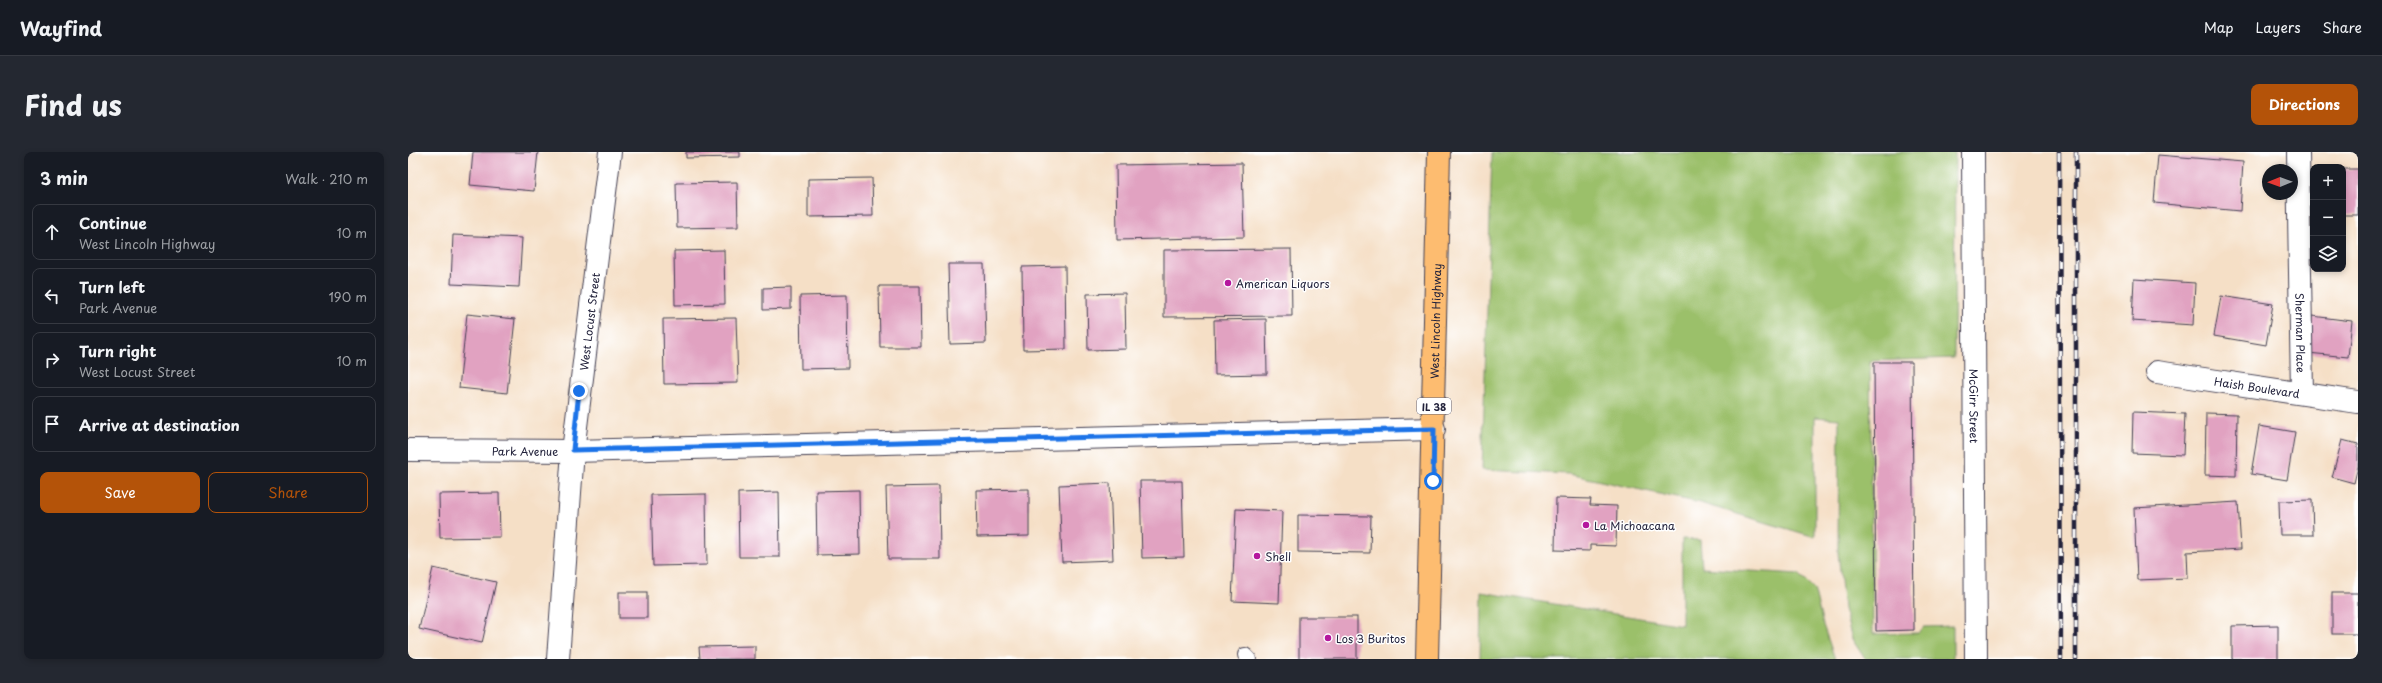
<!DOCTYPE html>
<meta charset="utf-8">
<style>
:root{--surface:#171b24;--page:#242831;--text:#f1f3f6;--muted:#9ea1a6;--line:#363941;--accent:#b45309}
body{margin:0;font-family:"Playpen Sans",sans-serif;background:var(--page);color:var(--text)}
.controls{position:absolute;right:12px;top:12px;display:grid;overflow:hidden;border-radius:8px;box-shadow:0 2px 6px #0003}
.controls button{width:36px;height:36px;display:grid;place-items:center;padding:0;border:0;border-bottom:1px solid var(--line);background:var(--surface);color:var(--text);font:20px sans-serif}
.compass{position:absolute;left:1854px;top:12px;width:36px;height:36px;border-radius:50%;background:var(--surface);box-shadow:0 2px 6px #0003;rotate:269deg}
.stop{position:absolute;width:12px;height:12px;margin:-9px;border:3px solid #1a73e8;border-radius:50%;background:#fff}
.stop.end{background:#1a73e8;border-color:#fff;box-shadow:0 1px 4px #0008}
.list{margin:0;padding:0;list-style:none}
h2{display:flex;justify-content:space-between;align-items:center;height:52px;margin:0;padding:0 16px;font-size:17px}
h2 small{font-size:13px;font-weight:400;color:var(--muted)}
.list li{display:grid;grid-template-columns:26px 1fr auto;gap:12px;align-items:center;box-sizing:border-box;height:56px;margin:0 8px 8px;padding:0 8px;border:1px solid var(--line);border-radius:8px}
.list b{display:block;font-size:15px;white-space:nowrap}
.list p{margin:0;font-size:13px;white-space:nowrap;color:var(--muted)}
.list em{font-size:13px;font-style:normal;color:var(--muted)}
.actions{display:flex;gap:8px;padding:12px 16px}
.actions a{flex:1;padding:9px 0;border:1px solid var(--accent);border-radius:8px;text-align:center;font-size:14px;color:var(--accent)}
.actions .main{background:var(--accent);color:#fff}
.icon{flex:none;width:22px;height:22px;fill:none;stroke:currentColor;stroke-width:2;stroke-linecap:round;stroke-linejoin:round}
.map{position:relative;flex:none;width:1950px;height:507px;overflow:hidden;border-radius:8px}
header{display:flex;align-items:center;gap:24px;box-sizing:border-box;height:56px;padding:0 20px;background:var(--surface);border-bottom:1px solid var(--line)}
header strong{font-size:19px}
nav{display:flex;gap:22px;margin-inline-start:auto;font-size:14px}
.intro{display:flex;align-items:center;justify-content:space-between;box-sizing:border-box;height:96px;padding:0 24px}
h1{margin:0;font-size:28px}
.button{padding:10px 18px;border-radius:8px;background:var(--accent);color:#fff;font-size:14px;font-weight:700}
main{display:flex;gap:24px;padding:0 24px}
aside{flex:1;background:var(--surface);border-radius:8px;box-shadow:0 2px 6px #0003}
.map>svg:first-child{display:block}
</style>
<header>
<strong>Wayfind</strong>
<nav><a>Map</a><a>Layers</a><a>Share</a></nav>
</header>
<div class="intro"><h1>Find us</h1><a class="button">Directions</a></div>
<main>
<aside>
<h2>3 min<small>Walk · 210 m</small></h2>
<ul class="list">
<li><svg class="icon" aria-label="ahead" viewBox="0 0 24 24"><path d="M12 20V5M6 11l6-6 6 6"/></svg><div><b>Continue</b><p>West Lincoln Highway</p></div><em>10 m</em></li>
<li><svg class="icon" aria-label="left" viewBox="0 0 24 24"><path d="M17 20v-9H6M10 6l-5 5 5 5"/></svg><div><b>Turn left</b><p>Park Avenue</p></div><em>190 m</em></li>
<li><svg class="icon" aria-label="right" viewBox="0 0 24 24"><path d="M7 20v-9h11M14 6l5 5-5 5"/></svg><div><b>Turn right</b><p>West Locust Street</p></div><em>10 m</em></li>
<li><svg class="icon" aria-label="arrive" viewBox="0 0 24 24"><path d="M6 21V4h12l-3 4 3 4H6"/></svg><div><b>Arrive at destination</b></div></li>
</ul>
<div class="actions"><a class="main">Save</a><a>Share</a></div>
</aside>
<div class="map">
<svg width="1950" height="507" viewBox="0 0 1950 507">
<rect width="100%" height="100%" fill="#fff"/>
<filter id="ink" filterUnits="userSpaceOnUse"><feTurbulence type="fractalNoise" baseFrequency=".025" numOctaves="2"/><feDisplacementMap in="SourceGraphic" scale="8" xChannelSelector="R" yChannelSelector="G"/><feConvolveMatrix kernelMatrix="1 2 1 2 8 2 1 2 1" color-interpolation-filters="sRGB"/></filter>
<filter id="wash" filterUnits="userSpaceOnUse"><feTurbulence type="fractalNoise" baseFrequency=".012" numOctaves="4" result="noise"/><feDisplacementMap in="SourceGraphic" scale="16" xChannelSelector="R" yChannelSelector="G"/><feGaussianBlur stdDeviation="0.9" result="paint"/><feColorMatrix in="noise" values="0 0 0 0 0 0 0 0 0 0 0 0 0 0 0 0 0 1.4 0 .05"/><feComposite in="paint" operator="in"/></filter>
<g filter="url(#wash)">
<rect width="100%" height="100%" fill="#f5dfc6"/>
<!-- green -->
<g fill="#9bc06b" stroke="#5e7153">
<polygon points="1084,0 1547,0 1546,206 1462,209 1465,482 1510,481 1516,475 1545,474 1545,507 1457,507 1444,487 1436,457 1430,400 1431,267 1407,265 1407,385 1292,351 1161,322 1074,318"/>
<polygon points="1274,387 1292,388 1294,416 1391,422 1406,437 1415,473 1427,507 1072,507 1073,440 1274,473"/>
</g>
<g id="blocks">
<!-- building -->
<g fill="#e1a2c1">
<polygon points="65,0 130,0 126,39 62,33"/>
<polygon points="278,0 332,0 332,5 278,6"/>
<polygon points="1750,3 1835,10 1832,59 1746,51"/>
<polygon points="834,11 836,85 709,88 708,13"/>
<rect x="1935" y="17" width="15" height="46"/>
<polygon points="464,26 465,64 400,65 400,27"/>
<polygon points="329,30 330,75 269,76 268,31"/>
<polygon points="45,83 114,86 111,135 43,132"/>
<polygon points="883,97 884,164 756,165 756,98"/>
<polygon points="316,98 317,152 267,153 266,99"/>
<polygon points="540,112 576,112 578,191 542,192"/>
<polygon points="657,114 658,197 615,198 614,115"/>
<polygon points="1726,127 1787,131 1785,173 1724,169"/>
<polygon points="471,134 512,134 513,195 472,195"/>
<polygon points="383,135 383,157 355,158 355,136"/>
<polygon points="717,141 718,197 680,198 679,142"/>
<polygon points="439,143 440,216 393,217 392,144"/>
<polygon points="1813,144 1865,152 1858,193 1806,184"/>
<polygon points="59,162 107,167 99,241 51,236"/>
<polygon points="1904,164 1944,169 1940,205 1900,201"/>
<polygon points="328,166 330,231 256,232 255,167"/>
<polygon points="858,167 859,222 807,223 806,168"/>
<polygon points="1466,210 1504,210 1506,478 1468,479"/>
<polygon points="1725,260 1777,262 1775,303 1724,301"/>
<polygon points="1798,261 1829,262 1828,324 1797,323"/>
<polygon points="1851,274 1887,280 1879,328 1843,322"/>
<polygon points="1934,288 1950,292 1950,314 1946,331 1924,325"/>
<polygon points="732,329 774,329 776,405 734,406"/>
<polygon points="702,331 705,408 654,410 651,333"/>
<polygon points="531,334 532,407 480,407 478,335"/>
<polygon points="621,337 621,384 569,385 568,338"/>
<polygon points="451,338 452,402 409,403 408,339"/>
<polygon points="371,340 372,405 331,405 330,341"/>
<polygon points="91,341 92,385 32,386 31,342"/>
<polygon points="298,342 299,413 245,414 243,343"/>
<polygon points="1148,346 1183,347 1182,353 1209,354 1208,394 1182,393 1182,399 1147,398"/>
<polygon points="1904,348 1905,383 1872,383 1871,349"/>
<polygon points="1830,350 1833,397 1779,400 1780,426 1729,428 1726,356"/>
<polygon points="828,357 874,359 871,451 824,449"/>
<polygon points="890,363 963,364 962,401 890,400"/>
<polygon points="25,416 88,430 74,491 11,477"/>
<rect x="211" y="440" width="28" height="26"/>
<rect x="1924" y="441" width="26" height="41"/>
<rect x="891" y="465" width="58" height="42"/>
<polygon points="1870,473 1870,507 1824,507 1824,474"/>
<polygon points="347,494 347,507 292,507 291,495"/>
</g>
</g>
</g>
<g filter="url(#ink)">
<use href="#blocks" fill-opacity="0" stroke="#423e50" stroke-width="1"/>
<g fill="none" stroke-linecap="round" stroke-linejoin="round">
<!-- lane casing -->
<g stroke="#423e50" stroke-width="16">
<polyline id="lane" points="837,503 841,507"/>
</g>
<!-- street casing -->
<g stroke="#423e50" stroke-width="24">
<g id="street">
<path id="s1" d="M1565 0 1568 507"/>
<path id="s2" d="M1890 0 1894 241"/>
<path id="s3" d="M1749 220 1950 250"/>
<path id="s4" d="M0 298 165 299 1026 277"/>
<path id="s5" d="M150 507 165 299 202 0"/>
</g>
</g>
<!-- primary casing -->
<g stroke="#423e50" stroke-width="24">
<g id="primary">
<path id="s6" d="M1019 507 1031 0"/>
</g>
</g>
<!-- lane -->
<use href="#lane" stroke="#fff" stroke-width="14"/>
<!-- street -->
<use href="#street" stroke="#fff" stroke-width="22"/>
<!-- primary -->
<use href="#primary" stroke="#fdbc6f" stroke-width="22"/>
<!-- rail casing -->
<g stroke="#22223b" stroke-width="4.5">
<g id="rail">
<polyline points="1651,0 1653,507"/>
<polyline points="1668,0 1668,507"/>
</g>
</g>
<!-- rail -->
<use href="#rail" stroke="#fff" stroke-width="3" stroke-dasharray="9" stroke-linecap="butt"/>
</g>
</g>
<g fill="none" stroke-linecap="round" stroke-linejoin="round" filter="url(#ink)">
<!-- route -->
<polyline stroke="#1a73e8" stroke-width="5" points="171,239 165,298 1026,277 1025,329"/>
</g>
<!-- markers -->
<g fill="#b5179e" stroke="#fff" stroke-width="1.5">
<circle cx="820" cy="131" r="4"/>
<circle cx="1178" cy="373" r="4"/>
<circle cx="849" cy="404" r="4"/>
<circle cx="920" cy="486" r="4"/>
</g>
<g text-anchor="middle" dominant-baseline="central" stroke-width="3" stroke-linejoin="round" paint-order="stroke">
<!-- shield labels -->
<rect fill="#fff" stroke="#646476" stroke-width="1" x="1009" y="246" width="34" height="16" rx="3"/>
<g font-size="10" font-weight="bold" fill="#22223b">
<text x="1026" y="254">IL 38</text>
</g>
<!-- poi labels -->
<g font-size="11" fill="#22223b" stroke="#fff" text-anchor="start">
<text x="828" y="131">American Liquors</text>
<text x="1186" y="373">La Michoacana</text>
<text x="857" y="404">Shell</text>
<text x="928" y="486">Los 3 Buritos</text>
</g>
<!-- street labels -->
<g font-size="11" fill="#22223b" stroke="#fff">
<text stroke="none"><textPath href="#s5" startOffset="339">West Locust Street</textPath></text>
<text stroke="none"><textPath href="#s6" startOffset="338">West Lincoln Highway</textPath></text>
<text stroke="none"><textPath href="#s2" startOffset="181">Sherman Place</textPath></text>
<text stroke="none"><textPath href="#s3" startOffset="101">Haish Boulevard</textPath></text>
<text stroke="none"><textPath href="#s1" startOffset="254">McGirr Street</textPath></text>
<text stroke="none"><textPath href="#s4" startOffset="117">Park Avenue</textPath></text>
</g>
</g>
</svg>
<div class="controls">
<button>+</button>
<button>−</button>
<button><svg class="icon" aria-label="layers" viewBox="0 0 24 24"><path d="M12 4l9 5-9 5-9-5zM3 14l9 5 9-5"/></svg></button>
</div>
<svg class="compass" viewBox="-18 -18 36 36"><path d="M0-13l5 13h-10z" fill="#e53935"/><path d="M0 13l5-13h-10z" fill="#9ea1a6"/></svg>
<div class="stop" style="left:1025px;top:329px"></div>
<div class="stop end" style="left:171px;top:239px"></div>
</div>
</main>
